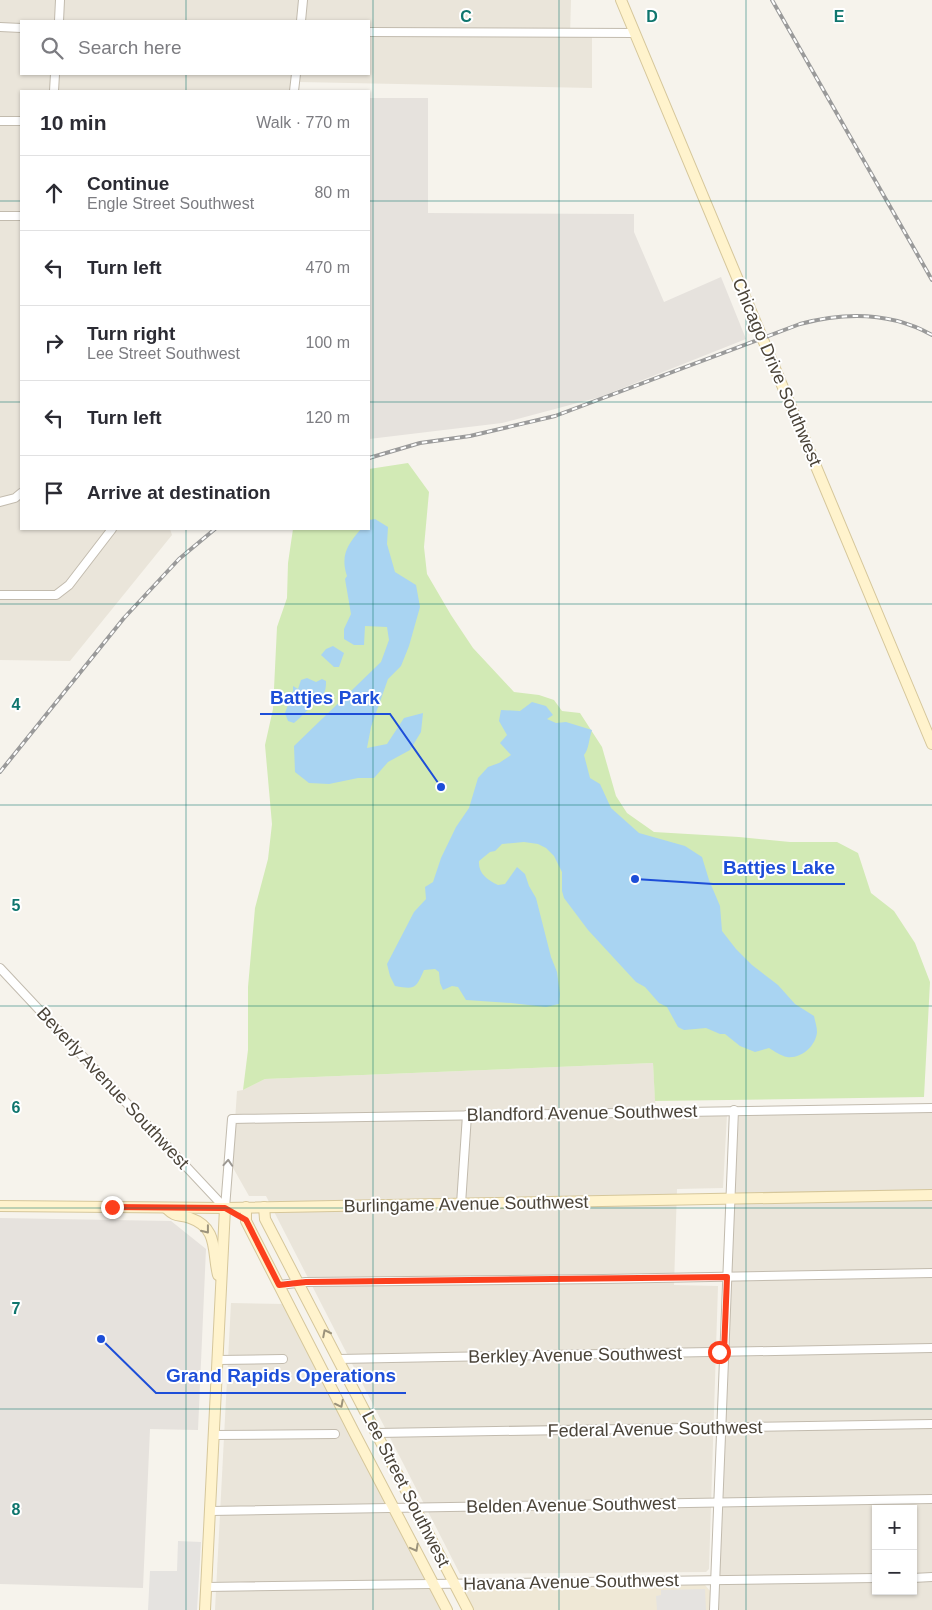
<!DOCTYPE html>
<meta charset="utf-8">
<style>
:root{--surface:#fff;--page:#f7f7f7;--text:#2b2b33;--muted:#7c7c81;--line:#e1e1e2}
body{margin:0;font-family:Arial,sans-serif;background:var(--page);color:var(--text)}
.controls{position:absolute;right:15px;bottom:15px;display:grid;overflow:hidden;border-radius:0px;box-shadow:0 1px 4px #0004}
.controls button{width:45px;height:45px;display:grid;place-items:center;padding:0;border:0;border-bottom:1px solid var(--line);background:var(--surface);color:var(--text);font:25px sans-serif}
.stop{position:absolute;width:15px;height:15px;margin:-11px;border:4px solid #fc3f1d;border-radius:50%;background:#fff}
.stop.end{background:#fc3f1d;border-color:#fff;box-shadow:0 1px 5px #0008}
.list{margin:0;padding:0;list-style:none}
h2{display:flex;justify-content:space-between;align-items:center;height:65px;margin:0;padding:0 20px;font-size:21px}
h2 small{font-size:16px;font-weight:400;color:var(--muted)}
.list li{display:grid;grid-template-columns:32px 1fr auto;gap:15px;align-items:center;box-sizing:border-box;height:75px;padding:0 20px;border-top:1px solid var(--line)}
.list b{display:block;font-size:19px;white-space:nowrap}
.list p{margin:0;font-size:16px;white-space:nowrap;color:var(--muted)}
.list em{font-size:16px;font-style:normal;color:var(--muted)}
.icon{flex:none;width:28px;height:28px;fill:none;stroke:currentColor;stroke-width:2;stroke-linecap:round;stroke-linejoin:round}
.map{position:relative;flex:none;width:932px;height:1610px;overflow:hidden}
.search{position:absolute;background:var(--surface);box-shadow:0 1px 4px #0004;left:20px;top:20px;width:350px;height:55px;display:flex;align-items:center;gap:12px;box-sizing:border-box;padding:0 18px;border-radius:0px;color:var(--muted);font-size:19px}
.panel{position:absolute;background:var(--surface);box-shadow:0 1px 4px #0004;left:20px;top:90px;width:350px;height:440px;border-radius:0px}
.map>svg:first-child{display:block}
</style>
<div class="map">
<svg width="932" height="1610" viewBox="0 0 932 1610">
<rect width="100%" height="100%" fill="#f6f3ec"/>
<!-- residential -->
<g fill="#eae5da" fill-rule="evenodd">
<path d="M0 0H571L570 36 592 37V88L299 82 298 91H21V529H170L172 535 70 661 0 660ZM21 21H369V74H21Z"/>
<polygon points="653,1063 656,1115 727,1115 723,1188 677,1189 674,1285 718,1286 709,1569 706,1572 460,1574 266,1196 249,1196 232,1166 237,1091 243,1090 265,1079"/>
<path d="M932 1111V1610H718L732 1226 739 1114ZM876 1509H913V1591H876Z"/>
<polygon points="231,1303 285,1304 443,1610 215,1610"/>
</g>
<!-- industrial -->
<g fill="#e6e2dd">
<polygon points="369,98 428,98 428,213 634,214 634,232 664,302 721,277 746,339 600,397 502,423 369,439"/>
<polygon points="0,1218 171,1221 206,1249 198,1430 150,1429 143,1588 0,1584"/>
</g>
<!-- education -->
<polygon fill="#efe8d6" points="705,1585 711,1592 710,1610 474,1610 466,1594 472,1587"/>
<!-- green -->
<polygon fill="#d2eab5" points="408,463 429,492 424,547 427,574 451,615 473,648 514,692 539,695 554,700 562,711 580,713 602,747 616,796 627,813 654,832 739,837 790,842 837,842 858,853 871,893 894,911 915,943 930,982 924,1097 655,1101 653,1063 265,1079 243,1090 248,1050 248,987 255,908 268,859 272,824 265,745 273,709 277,627 287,598 288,563 293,529 369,529 369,469"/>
<!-- parking -->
<g fill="#e5e3e0">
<polygon points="178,1541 201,1542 197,1610 148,1610 150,1571 177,1571"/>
<polygon points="705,1589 706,1610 657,1610 656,1596 661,1595 661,1590"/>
</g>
<!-- water -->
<g fill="#a9d4f2">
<path d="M375 519 388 527 387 544 395 572 416 585 420 607 409 646 401 666 388 679 371 727 367 748 387 744 404 718 423 713 421 732 410 750 388 762 374 778H358L329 784 309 783 295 772 294 746 381 662 389 640 387 627 365 626 364 645H354L344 639V629L351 614 345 579 347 576C340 555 348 544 361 529H369V520Z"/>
<polygon points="333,646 344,653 339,667 334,667 321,655 326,649"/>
<path d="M307 678 316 682 322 679 326 681C326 685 326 689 324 693 322 696 297 721 294 723L288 721 285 713 293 691V686L298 689 301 680Z"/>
<path d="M532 702 546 706 553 715 547 719 556 723 566 722 592 730C589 738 589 749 584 755L590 778 600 784 611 808 639 833 685 846 702 857 709 880 720 906 722 931 736 949 752 965 778 985 795 1004 814 1016C815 1021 817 1027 817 1032 816 1046 801 1059 787 1057 781 1056 774 1051 769 1048L755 1052 740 1046 725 1034H720L706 1028 684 1030 678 1027 667 1007 659 1003 645 987 636 982 588 930 564 898 562 891V872L554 856 546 848 538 844 524 842 502 844 495 851 490 852 479 861C478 874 488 880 498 885L505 884 517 867 525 874 529 886 536 898 551 957 557 972 560 994 559 1004 546 1007 511 1003 466 1000 458 987 452 986 443 990 440 983 439 972 435 969 424 970C416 988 416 990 395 986L390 976 387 964 414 912 426 899 425 887 433 882 441 858 456 827 469 808 478 778 488 767 499 763 511 755 500 743 507 735 499 721 501 710 520 711Z"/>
</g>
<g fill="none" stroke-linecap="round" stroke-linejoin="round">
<!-- street casing -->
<g stroke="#c2bbae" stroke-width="10">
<g id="street">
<polyline points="59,21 60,0"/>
<polyline points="301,21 303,0"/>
<polyline points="0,27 21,28"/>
<polyline points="369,32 635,33"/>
<polyline points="54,91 55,74"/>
<polyline points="294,91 296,74"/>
<polyline points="0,121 21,121"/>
<polyline points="0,216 21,216"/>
<polyline points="0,502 15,498 21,493"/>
<polyline points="0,595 56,595 69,585 112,529"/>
<polyline points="0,968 225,1208"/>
<polyline points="461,1204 467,1115"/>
<polyline points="225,1208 232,1119 932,1108"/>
<polyline points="279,1285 306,1282 603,1279 932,1273"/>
<polyline points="339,1359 932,1348"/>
<polyline points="218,1360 283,1359"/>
<polyline points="377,1433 932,1424"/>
<polyline points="214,1435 335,1434"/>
<polyline points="210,1511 932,1499"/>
<polyline points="913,1578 932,1577"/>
<polyline points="206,1587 876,1578"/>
<polyline points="714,1610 734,1110"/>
</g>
</g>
<!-- secondary casing -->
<g stroke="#d6c79b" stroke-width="12">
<g id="secondary">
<polyline points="621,0 932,744"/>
<polyline points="0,1206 225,1208 932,1195"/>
<polyline points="246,1207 246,1221 355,1434 447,1610"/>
<polyline points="264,1207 265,1219 468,1610"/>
<path d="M166 1208C176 1218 178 1214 190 1218 219 1228 212 1252 218 1275"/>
<polyline points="205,1610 225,1208"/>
</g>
</g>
<!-- street -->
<use href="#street" stroke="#fff" stroke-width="8"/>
<!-- secondary -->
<use href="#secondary" stroke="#fff3cd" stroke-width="10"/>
<!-- rail casing -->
<g stroke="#9a9a9a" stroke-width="4">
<g id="rail">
<polyline points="772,0 932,280"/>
<path d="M369 458 420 443 470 436 555 416 800 324C845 312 891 312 932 335"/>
<polyline points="0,772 124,618 179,559 215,529"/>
</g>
</g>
<!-- rail -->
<use href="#rail" stroke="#fff" stroke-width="2" stroke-dasharray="5.5" stroke-linecap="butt"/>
</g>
<!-- one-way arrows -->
<defs><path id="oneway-chevron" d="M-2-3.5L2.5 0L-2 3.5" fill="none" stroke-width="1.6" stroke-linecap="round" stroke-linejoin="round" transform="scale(1.25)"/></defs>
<use stroke="#9c9892" href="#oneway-chevron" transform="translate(228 1163) rotate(-86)"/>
<g stroke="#9c937c">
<use href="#oneway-chevron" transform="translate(206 1230) rotate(52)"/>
<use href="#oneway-chevron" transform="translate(326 1333) rotate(-117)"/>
<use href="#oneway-chevron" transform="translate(340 1404) rotate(63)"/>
<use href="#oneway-chevron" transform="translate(415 1548) rotate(62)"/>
</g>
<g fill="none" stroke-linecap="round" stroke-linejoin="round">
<!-- route -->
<polyline stroke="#fc3f1d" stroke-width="6" points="112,1207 225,1208 246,1220 279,1285 306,1282 727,1277 724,1352 719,1352"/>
</g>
<!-- grid -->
<path fill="none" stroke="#0f766e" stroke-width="1" stroke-opacity="0.55" d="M186 0V21M373 0V1610M559 0V1610M746 0V1610M186 74V91M0 201H21M369 201H932M0 402H21M369 402H932M186 529V1610M0 604H932M0 805H932M0 1006H932M0 1208H932M0 1409H932"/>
<g text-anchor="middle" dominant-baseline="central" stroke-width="4" stroke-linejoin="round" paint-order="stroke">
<!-- street labels -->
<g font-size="18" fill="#4b4439" stroke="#fff">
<text transform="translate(777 372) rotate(67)">Chicago Drive Southwest</text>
<text transform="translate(113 1088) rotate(47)">Beverly Avenue Southwest</text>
<text transform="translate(582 1113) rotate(-1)">Blandford Avenue Southwest</text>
<text transform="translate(466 1204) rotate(-1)">Burlingame Avenue Southwest</text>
<text transform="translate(575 1355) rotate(-1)">Berkley Avenue Southwest</text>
<text transform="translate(655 1429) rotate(-1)">Federal Avenue Southwest</text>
<text transform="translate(406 1489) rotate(63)">Lee Street Southwest</text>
<text transform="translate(571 1505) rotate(-1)">Belden Avenue Southwest</text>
<text transform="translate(571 1582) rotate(-1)">Havana Avenue Southwest</text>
</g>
</g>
<g font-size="16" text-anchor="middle" font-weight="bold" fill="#0f766e" stroke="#fff" stroke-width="4" stroke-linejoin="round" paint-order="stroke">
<text x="466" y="22">C</text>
<text x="652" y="22">D</text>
<text x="839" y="22">E</text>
<text x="16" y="710">4</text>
<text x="16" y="911">5</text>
<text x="16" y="1113">6</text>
<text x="16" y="1314">7</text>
<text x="16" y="1515">8</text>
</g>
<!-- callouts -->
<path fill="none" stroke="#1d4ed8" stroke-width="2" d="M441 787L390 714H260M635 879L713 884H845M101 1339L156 1393H406"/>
<g fill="#1d4ed8" stroke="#fff" stroke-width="2">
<circle cx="441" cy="787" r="5"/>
<circle cx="635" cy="879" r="5"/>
<circle cx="101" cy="1339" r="5"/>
</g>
<g font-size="19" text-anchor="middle" font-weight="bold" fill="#1d4ed8" stroke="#fff" stroke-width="4" stroke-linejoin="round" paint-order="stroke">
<text x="325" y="704">Battjes Park</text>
<text x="779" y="874">Battjes Lake</text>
<text x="281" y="1382">Grand Rapids Operations</text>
</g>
</svg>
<div class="controls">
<button>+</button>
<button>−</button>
</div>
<div class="stop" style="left:719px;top:1352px"></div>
<div class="stop end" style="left:112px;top:1207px"></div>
<div class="search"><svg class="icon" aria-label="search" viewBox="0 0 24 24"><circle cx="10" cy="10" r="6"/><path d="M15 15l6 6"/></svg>Search here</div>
<section class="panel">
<h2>10 min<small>Walk · 770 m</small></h2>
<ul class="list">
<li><svg class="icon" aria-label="ahead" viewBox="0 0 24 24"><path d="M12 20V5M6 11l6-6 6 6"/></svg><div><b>Continue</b><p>Engle Street Southwest</p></div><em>80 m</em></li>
<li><svg class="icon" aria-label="left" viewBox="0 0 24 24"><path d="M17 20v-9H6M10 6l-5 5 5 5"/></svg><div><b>Turn left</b></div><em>470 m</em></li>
<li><svg class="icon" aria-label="right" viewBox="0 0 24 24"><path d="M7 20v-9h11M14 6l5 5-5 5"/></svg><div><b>Turn right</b><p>Lee Street Southwest</p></div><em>100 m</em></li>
<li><svg class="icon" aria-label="left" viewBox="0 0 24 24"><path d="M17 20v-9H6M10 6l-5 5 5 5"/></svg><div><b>Turn left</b></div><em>120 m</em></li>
<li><svg class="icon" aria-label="arrive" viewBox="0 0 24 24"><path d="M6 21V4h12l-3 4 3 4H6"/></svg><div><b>Arrive at destination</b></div></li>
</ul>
</section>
</div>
